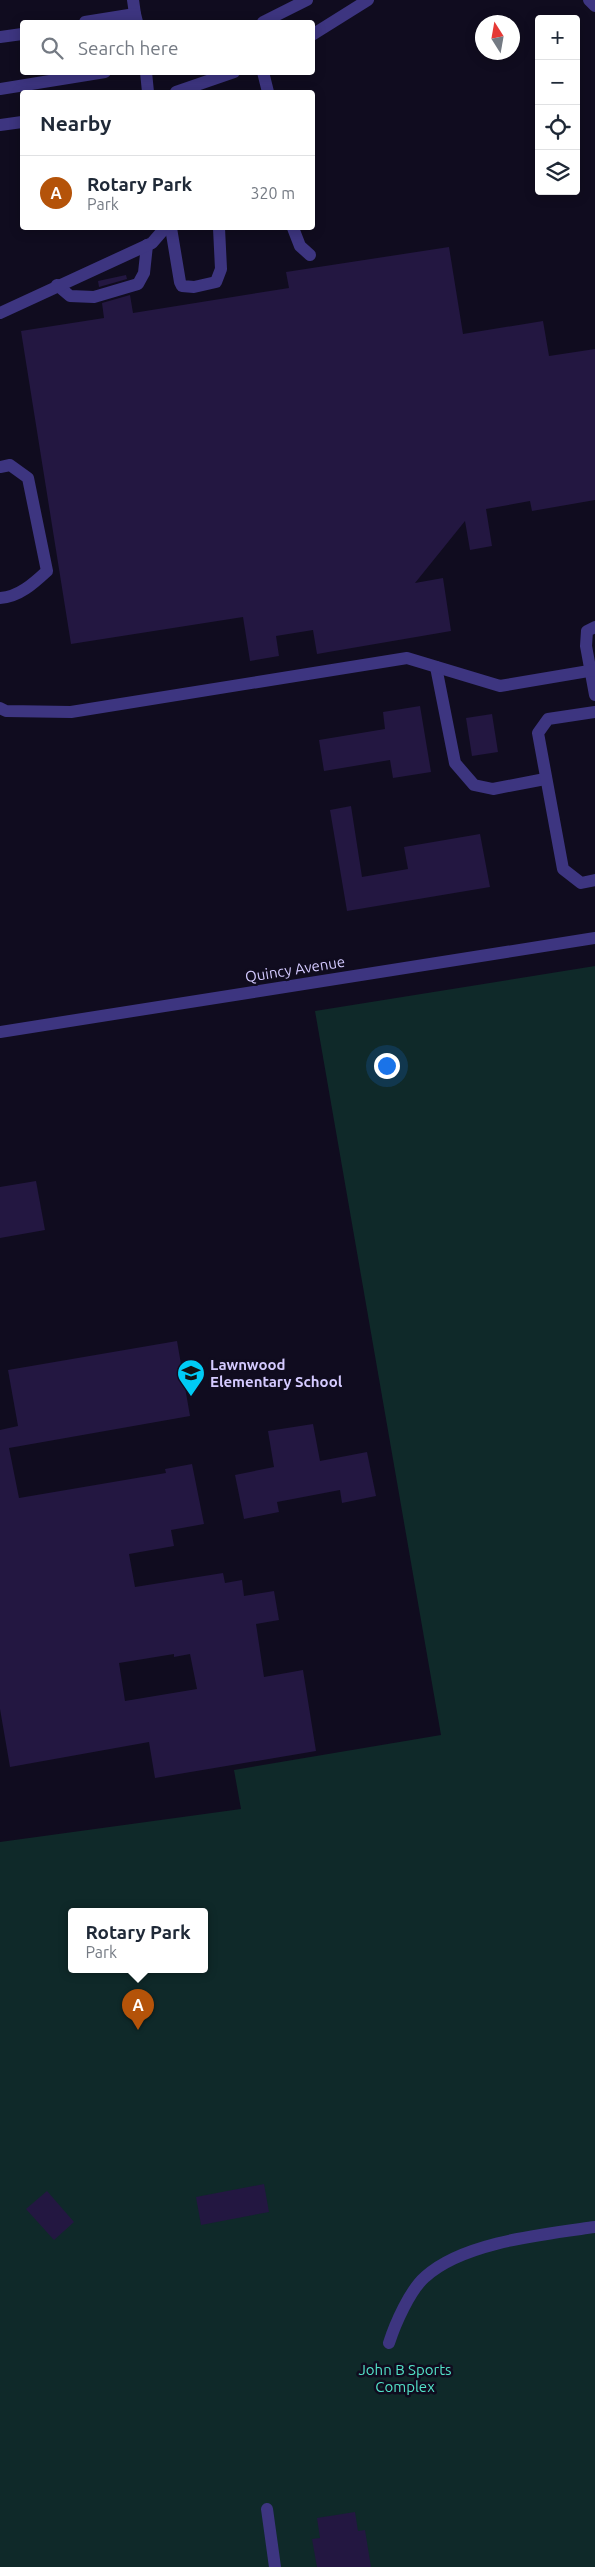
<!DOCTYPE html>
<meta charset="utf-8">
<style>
:root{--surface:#fff;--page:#f2f2f3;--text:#1f2937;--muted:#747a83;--line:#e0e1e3;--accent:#b45309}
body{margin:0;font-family:Ubuntu,sans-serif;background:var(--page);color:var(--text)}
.controls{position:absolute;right:15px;top:15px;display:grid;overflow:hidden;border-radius:5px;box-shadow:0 2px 12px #0003}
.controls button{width:45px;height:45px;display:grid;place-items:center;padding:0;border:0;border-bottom:1px solid var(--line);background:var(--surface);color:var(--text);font:25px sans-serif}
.compass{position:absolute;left:475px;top:15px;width:45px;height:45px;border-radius:50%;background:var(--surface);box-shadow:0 2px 12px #0003;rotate:349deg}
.you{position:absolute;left:386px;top:1065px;width:18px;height:18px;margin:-12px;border:4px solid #fff;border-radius:50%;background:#1a73e8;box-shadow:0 0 0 8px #1a73e833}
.badge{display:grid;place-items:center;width:32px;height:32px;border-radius:50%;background:var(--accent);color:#fff;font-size:16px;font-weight:700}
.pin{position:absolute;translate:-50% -41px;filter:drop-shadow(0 1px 2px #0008)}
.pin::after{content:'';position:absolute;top:26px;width:18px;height:15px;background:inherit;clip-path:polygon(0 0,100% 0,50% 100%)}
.popup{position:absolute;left:68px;top:1908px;width:140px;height:65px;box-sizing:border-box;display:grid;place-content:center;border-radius:5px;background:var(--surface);filter:drop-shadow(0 1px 4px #0005);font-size:16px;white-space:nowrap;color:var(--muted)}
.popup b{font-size:19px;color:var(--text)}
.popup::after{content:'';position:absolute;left:50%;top:100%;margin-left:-10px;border:10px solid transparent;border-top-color:var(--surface)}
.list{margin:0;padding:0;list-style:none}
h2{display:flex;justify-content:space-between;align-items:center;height:65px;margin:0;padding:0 20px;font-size:21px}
h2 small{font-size:16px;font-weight:400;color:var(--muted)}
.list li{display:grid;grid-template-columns:32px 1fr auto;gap:15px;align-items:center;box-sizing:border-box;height:75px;padding:0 20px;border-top:1px solid var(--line)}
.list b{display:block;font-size:19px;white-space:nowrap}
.list p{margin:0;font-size:16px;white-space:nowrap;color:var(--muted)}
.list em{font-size:16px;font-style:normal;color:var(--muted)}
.icon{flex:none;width:28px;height:28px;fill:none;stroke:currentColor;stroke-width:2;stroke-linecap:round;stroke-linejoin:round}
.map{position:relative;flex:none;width:595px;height:2567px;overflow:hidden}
.search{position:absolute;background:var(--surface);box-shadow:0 2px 12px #0003;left:20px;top:20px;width:295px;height:55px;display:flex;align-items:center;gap:12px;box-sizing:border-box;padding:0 18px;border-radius:5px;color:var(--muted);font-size:19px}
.panel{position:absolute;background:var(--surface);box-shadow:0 2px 12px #0003;left:20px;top:90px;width:295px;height:140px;border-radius:5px}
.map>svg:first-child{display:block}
</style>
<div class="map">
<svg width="595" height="2567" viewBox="0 0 595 2567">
<rect width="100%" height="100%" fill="#100c1f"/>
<!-- green -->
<path fill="#0f2929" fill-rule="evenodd" d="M595 966V2567H0V1842L241 1809 234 1770 441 1735 315 1011ZM72 1911H204V1969H72Z"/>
<!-- building -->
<g fill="#231741" fill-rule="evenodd">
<polygon points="449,247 463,334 543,321 549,356 595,349 595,500 532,511 530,501 486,509 492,546 470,550 465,521 415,583 443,578 451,631 317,654 313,630 276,636 279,656 250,661 243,617 71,644 21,331 104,318 102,303 130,295 133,313 289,288 286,272"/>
<polygon points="126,275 127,279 99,287 98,281"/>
<polygon points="420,706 431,772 393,778 390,760 324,771 319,740 385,729 383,712"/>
<polygon points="492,714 498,752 472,756 466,718"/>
<polygon points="351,806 362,877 408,869 404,847 480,834 490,887 347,911 330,810"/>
<polygon points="36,1181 45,1230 0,1238 0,1187"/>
<path d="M177 1341 190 1416 9 1448 19 1498 166 1473 165 1469 192 1464 204 1524 171 1530 174 1546 129 1554 135 1587 223 1573 225 1583 242 1580 244 1596 274 1591 279 1620 256 1624 264 1677 303 1670 316 1751 155 1778 149 1742 10 1767 0 1709V1430L18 1426 8 1370ZM174 1654V1657L190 1654 197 1689 125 1701 119 1663Z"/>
<polygon points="313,1424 320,1461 367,1452 376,1496 342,1503 340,1490 277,1502 279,1512 244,1519 235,1475 274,1467 268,1431"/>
<polygon points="264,2184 269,2212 201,2225 196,2197"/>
<polygon points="47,2191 74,2222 54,2240 26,2209"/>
<polygon points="355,2512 358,2531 365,2530 371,2567 317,2567 312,2539 320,2538 317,2518"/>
</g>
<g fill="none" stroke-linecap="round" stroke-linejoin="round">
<!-- service -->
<g stroke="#3d3580" stroke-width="12">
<polyline points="133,0 135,14"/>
<polyline points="85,22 135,14 137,22"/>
<polyline points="0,37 22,34"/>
<polyline points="263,72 268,92"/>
<polyline points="171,228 180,282 182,286 194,287 216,282 221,269 219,228"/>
<polyline points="293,228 300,246 310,255"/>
<polyline points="57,285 70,296 94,297 138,284 144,273 147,245"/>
<polyline points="0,313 152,243 165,228"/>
<path d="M0 467 10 465 28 478 47 571C34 583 19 597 0 598"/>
<polyline points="595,627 587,631 586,646 595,695"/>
<polyline points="436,667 455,763 474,785 493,789 545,779"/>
<polyline points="0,708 6,711 71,712 407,658 500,686 595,670"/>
<polyline points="595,712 548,719 538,733 563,869 581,883 595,880"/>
<path d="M389 2343C395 2324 410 2290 425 2277 463 2242 545 2234 595 2227"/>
<polyline points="267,2509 275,2567"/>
</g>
<!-- minor -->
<g stroke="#3d3580" stroke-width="12">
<polyline points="589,0 595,6"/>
<polyline points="0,1032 595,938"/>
</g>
<!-- tertiary -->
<g stroke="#3d3580" stroke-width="12">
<polyline points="263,22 307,0"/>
<polyline points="312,35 368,0"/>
<polyline points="146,72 148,92"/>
<polyline points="0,89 105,72"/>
<polyline points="176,92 234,72"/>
<polyline points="0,125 22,122"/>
</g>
</g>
<!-- icons -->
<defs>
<g id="school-pin" transform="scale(1.4375)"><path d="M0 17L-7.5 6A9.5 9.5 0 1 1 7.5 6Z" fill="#00cbf5" stroke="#100c1f"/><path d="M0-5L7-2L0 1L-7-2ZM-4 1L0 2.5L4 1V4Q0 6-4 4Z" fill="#111"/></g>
</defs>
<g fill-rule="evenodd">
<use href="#school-pin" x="191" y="1373"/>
</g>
<g text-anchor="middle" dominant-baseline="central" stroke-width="5" stroke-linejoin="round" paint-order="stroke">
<!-- street labels -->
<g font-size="15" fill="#d4caff" stroke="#100c1f">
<text transform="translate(295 969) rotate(-9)">Quincy Avenue</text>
</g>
<!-- poi labels -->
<g font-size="15" font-weight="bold" fill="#d4caff" stroke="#100c1f" text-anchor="start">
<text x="210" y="1364">Lawnwood<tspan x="210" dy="17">Elementary School</tspan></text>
</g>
<!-- park labels -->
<g font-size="15" fill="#53e2c8" stroke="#100c1f">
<text x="405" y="2369">John B Sports<tspan x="405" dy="17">Complex</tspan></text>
</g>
</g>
</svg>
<div class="controls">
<button>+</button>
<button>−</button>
<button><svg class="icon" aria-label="locate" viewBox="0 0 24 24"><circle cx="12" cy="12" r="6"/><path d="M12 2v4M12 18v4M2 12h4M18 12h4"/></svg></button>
<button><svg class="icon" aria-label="layers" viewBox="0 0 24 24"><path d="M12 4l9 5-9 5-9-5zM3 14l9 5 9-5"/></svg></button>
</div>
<svg class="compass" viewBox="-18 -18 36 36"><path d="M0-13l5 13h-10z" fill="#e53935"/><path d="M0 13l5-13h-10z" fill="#747a83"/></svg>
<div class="you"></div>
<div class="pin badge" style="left:138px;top:2030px">A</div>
<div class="popup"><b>Rotary Park</b>Park</div>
<div class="search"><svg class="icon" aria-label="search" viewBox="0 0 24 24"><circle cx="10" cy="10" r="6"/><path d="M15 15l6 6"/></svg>Search here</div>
<section class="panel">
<h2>Nearby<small></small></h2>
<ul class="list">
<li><span class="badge">A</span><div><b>Rotary Park</b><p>Park</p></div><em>320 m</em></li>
</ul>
</section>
</div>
